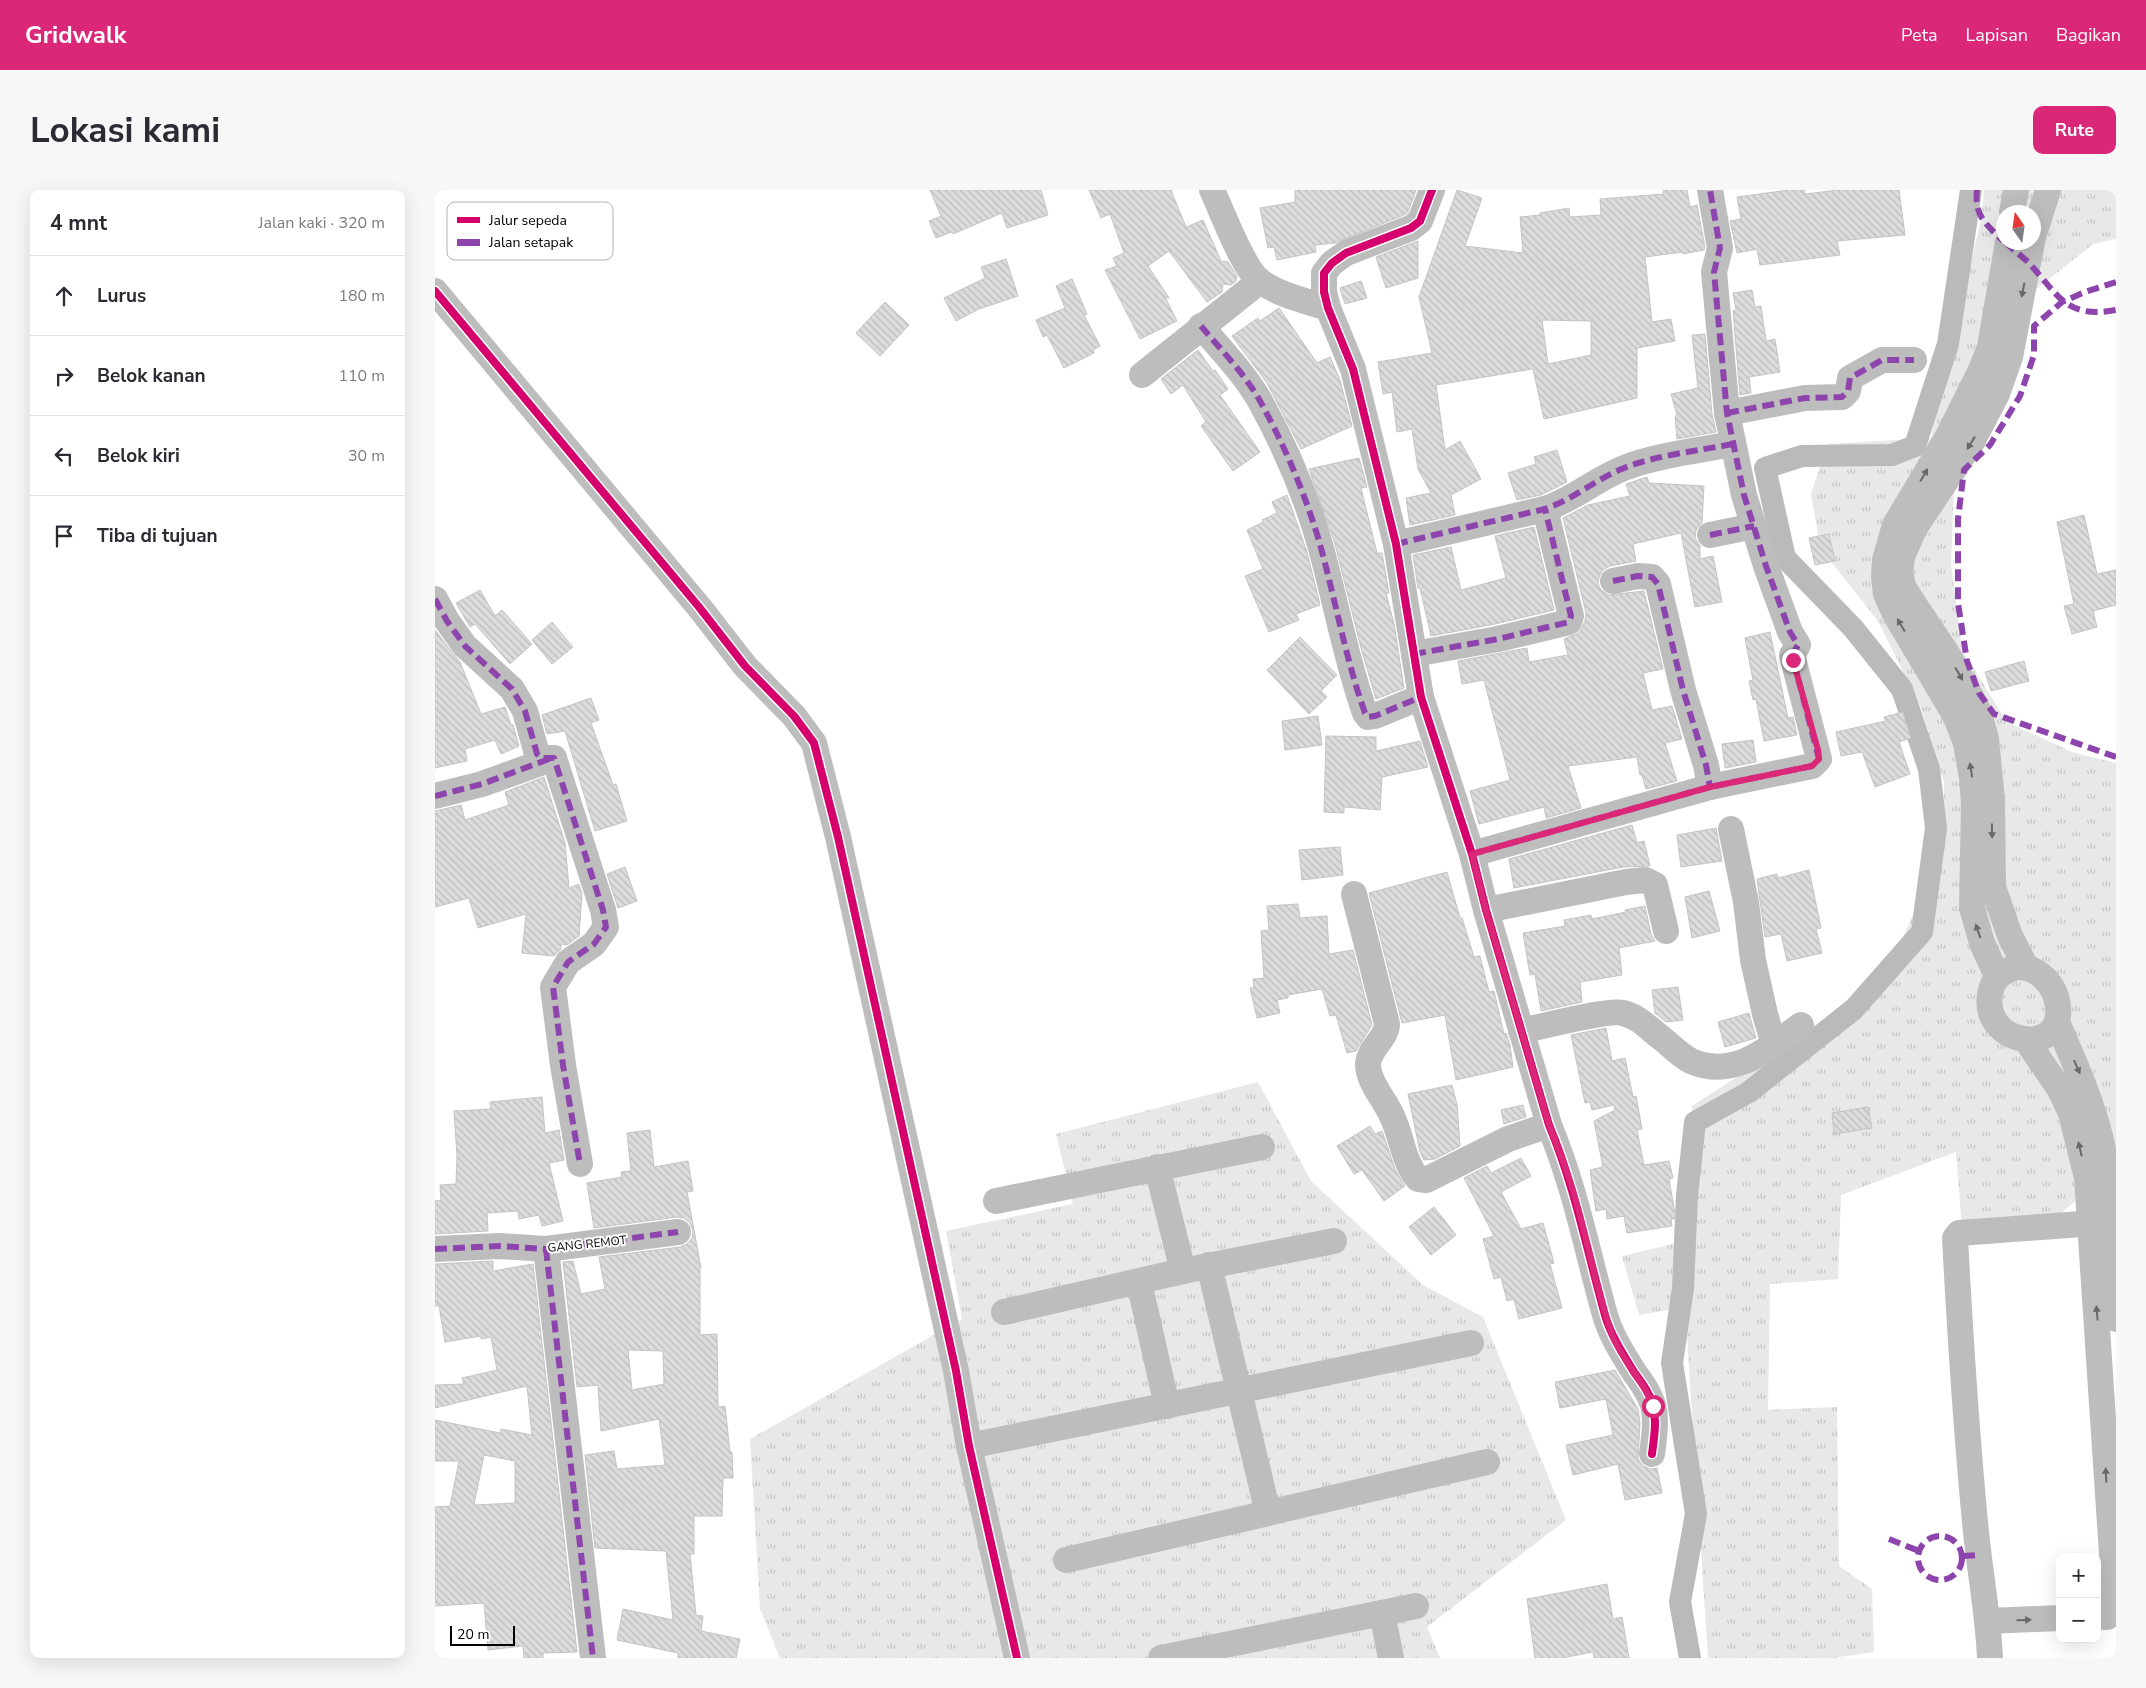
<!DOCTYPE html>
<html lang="id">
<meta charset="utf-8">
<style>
:root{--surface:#fff;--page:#f7f7f7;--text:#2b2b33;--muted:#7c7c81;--line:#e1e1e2;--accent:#db2777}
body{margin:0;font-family:"Nunito Sans",sans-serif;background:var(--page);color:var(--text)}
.controls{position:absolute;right:15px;bottom:15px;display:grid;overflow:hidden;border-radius:10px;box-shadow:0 5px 20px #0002}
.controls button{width:45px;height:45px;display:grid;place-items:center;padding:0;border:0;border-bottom:1px solid var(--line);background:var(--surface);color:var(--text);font:25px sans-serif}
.compass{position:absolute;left:1561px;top:15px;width:45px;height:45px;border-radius:50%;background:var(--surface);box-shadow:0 5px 20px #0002;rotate:347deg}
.scale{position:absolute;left:15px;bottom:12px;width:65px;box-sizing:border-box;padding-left:5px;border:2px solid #000;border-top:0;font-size:14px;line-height:18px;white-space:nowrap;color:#000;-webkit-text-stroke:4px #fff;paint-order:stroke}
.stop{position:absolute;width:15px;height:15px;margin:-11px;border:4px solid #db2777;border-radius:50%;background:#fff}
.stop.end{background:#db2777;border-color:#fff;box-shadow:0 1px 5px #0008}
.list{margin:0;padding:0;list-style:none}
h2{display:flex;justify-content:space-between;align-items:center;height:65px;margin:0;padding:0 20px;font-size:21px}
h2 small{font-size:16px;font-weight:400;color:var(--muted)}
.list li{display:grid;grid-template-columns:32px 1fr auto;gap:15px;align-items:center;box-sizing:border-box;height:80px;padding:0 20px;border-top:1px solid var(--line)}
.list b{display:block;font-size:19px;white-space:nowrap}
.list em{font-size:16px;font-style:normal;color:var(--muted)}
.icon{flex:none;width:28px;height:28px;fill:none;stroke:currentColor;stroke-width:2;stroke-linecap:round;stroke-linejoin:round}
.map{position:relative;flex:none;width:1681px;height:1468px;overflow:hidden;border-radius:10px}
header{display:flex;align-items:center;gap:30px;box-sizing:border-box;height:70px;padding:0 25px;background:var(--accent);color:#fff}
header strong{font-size:24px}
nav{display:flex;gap:28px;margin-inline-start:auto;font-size:18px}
.intro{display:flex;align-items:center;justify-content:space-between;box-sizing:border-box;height:120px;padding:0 30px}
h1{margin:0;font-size:35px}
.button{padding:12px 22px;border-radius:10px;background:var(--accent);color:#fff;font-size:18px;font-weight:700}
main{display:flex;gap:30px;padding:0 30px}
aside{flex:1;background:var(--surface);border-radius:10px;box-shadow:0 5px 20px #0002}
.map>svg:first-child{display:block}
</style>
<header>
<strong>Gridwalk</strong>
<nav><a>Peta</a><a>Lapisan</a><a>Bagikan</a></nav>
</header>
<div class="intro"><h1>Lokasi kami</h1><a class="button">Rute</a></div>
<main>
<aside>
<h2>4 mnt<small>Jalan kaki · 320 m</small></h2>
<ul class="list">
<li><svg class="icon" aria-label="ahead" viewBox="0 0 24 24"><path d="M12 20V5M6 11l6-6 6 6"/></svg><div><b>Lurus</b></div><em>180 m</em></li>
<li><svg class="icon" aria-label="right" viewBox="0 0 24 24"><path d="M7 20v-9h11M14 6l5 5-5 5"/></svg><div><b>Belok kanan</b></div><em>110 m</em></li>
<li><svg class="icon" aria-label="left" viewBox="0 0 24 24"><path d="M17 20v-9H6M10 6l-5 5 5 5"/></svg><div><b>Belok kiri</b></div><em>30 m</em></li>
<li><svg class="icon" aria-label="arrive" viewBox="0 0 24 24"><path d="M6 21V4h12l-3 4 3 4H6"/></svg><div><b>Tiba di tujuan</b></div></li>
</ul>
</aside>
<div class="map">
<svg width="1681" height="1468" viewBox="0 0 1681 1468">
<defs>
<pattern id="grass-tufts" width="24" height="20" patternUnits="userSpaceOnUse" patternTransform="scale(1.25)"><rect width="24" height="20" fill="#e8e8e8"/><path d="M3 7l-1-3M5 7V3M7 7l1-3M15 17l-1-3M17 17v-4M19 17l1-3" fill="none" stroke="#c5c5c5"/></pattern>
<pattern id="building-back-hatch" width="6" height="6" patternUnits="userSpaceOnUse" patternTransform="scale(1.25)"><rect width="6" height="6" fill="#dcdcdc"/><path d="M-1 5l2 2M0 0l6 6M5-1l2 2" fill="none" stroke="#bbb"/></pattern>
</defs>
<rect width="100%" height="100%" fill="#fff"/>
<!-- grass -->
<g fill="url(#grass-tufts)" fill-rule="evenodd">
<path d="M1549 0H1681V49L1658 54 1578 118 1521 246 1516 374 1527 460 1572 532 1637 562 1681 573V976L1603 1043 1528 1051 1521 962 1406 1005 1403 1089 1335 1094 1333 1220 1402 1217 1404 1376 1437 1399 1439 1462 1398 1468H1273L1250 1117 1204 1125 1187 1066 1259 1049 1257 916 1445 795 1507 665 1509 592 1486 518 1443 431 1385 358 1376 303 1393 254 1496 248 1546 30ZM1568 22H1598V52H1568Z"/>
<polygon points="823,892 876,991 988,1095 1048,1127 1131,1330 992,1437 1005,1468 345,1468 325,1419 315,1249 527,1129 511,1041 638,1014 621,944"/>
</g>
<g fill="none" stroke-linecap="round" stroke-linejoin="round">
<!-- canal -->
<polyline stroke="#bababa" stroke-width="22" points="1255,1468 1245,1412 1261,1324 1237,1173 1248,1098 1252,1005 1260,932 1314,902 1419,819 1487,742 1501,638 1494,579 1467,499 1418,438 1350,368 1330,278 1367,266 1457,265 1480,256 1513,154 1536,0"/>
</g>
<!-- building -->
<g fill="url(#building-back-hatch)" stroke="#c4c4c4" fill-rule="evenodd">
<polygon points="495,0 606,0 613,25 572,38 567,23 518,44 517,42 501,48 494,31 506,26"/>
<polygon points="654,0 736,0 751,37 768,30 786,71 793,72 802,86 801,91 796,95 788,94 787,102 772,112 734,61 713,76 734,108 730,107 742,131 705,149 670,80 682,76 678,68 689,63 675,24 666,28"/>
<polygon points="860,0 981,0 973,22 969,25 900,53 880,55 881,62 842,70 839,57 833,58 825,18 860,12"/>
<path d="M1022 0 1047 8 1030 56 1088 63 1085 27 1105 25V23L1134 18 1135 27 1166 25 1165 9 1229 4 1228 0H1252L1255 17 1262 15 1270 57 1269 60 1248 64V62L1210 67 1217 132 1236 129 1240 151 1202 158V208L1109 229 1098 179 1001 195 1010 260 1025 251 1046 289 1016 305 1020 325 975 335 971 308 996 303 983 279 977 239 962 242 957 202 948 204 943 172 997 163 984 107ZM1107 130 1156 131V165L1113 174Z"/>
<polygon points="1354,0 1369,0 1370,4 1404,0 1464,0 1470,45 1402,51 1405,65 1325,75 1322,59 1302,63 1295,31 1306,29 1302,7"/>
<polygon points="983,51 983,88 951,98 941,67"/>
<polygon points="571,69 583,106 544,119 521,131 509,108 550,88 546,77"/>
<polygon points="637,89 652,124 649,125 665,156 658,160 659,163 629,178 612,145 608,147 601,130 630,118 621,96"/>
<polygon points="926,91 932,108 910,114 905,98"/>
<polygon points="1317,100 1320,117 1326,116 1331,151 1340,149 1345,182 1314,187 1316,203 1305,205 1298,121 1301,120 1298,103"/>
<polygon points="450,112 474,135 445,166 421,143"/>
<polygon points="844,118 882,173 895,167 905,190 917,236 866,259 832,193 797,146 823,128 825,131"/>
<polygon points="1270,144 1277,224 1281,242 1242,249 1240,226 1242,225 1236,204 1263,198 1257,145"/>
<polygon points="763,160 778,181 780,180 793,199 785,205 825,262 798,281 766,236 771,232 748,195 736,204 726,189"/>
<polygon points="1122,260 1132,292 1106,305 1082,310 1073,283 1101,274 1099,267"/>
<polygon points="924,268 932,297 926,298 942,363 947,363 954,403 951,403 959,434 969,498 941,509 926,458 900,354 874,279"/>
<polygon points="1212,287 1214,293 1269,296 1267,333 1261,340 1260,348 1265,356 1265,369 1278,366 1287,412 1260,417 1246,343 1198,354 1201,371 1175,376 1168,380 1164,387 1163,394 1166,400 1174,405 1209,401 1228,479 1208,483 1217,520 1237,516 1247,549 1230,553 1242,591 1211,599 1207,585 1205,585 1202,567 1133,576 1146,618 1111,628 1109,617 1044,634 1035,601 1075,590 1049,490 1027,494 1023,471 1092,458 1094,472 1133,465 1129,449 1144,443 1150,431 1151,423 1128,328 1153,315 1195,306 1191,294"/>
<polygon points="852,305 872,362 885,415 861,424 864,430 834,442 810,386 828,379 812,340 828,332 827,330 842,323 837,312"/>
<polygon points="1649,325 1662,384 1681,380 1681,415 1658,421 1662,437 1637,444 1629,416 1639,414 1622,332"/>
<polygon points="1099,337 1119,420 1060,434 996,446 985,398 983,398 978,365 1016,357 1026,400 1071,388 1060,346"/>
<polygon points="1394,344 1400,371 1380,375 1374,348"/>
<polygon points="45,400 60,426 67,420 97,454 75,474 40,434 35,437 21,413"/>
<polygon points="117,432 138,457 117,474 97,450"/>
<polygon points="0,440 25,472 46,524 70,517 76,535 78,535 84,556 66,564 60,550 30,559 32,571 0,578"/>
<polygon points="1335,442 1353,528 1358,527 1362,545 1329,551 1321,509 1318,510 1314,491 1318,490 1310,448"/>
<polygon points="865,447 902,485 886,501 892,507 874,524 832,480"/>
<polygon points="1589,471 1594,491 1556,501 1550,482"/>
<polygon points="156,508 164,530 156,533 178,595 181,594 192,631 160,641 130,541 112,544 107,525"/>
<polygon points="1468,522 1476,548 1464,552 1475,584 1440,597 1427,562 1406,566 1401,542 1451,531 1449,527"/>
<polygon points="883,526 887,555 850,560 847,531"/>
<polygon points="891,546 941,547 941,561 985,551 993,577 947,587 945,620 909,617 909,623 889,622"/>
<polygon points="1318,550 1321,572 1290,578 1287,554"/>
<polygon points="109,587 130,653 134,698 144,694 147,704 144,746 132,755 126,754 126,759 119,766 87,763 91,724 43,738 34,708 0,717 0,621 26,615 30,630 74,615 70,602"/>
<polygon points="1197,635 1202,653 1209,651 1215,676 1188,677 1079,698 1074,669"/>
<polygon points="1281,638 1287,671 1246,677 1242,645"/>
<polygon points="905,657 908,685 867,690 864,660"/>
<polygon points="190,677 202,711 183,718 172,684"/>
<polygon points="1374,680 1386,738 1381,739 1387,763 1352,771 1346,744 1330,747 1322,689 1342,684 1343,688"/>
<polygon points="1012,682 1025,728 1027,728 1039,767 1045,766 1054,802 1059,801 1069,844 1071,843 1075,855 1078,877 1021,890 1010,825 967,833 934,703"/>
<polygon points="1274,701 1285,741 1257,748 1250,707"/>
<polygon points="863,714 865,728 892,726 894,764 918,760 937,835 921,861 912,863 901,825 895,826 887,799 853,805 853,808 842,810 845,823 822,828 815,798 819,798 818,789 829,788 826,741 834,740 832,716"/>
<polygon points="1210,716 1216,744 1220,751 1184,758 1187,785 1145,792 1147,812 1106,821 1100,784 1095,785 1088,743 1130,736 1129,730 1156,725 1157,729 1191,722 1190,720"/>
<polygon points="1243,797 1248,830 1231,832 1220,823 1217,800"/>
<polygon points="1314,823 1321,848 1290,857 1283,832"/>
<polygon points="1171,838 1177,871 1190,868 1198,907 1201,906 1207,939 1202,940 1209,975 1234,971 1238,988 1234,989 1241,1029 1236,1029 1237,1036 1192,1043 1189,1026 1172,1029 1171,1019 1161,1021 1155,980 1168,977 1159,931 1180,920 1179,915 1157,920 1155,912 1150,913 1136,845"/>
<polygon points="1017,895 1022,915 1025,956 1000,969 989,970 985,962 973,904"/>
<polygon points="107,907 110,943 124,940 129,970 114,973 128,1031 107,1036 104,1025 84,1029 83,1021 52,1023 53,1041 0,1044 0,1011 6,1010 5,995 21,994 22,966 19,921 56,919 55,912"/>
<polygon points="1088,915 1091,927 1069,934 1066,920"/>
<polygon points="1433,917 1437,938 1399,944 1397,923"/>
<polygon points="935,936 940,944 947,941 960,979 970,996 949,1011 927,980 919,984 902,956"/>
<path d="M215 940 219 977 253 971 258 1001 252 1002 266 1078H265V1145L282 1144 283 1217 290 1216 295 1262H297L298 1288H288L287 1326H259V1364H255L261 1425 268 1426 266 1441 305 1449 301 1468H243V1463L182 1450 188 1419 238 1430 231 1361 160 1358 150 1265 179 1261 182 1279 230 1275 224 1229 166 1241 163 1195 142 1197 128 1072 138 1071 146 1104 170 1099 164 1067 245 1057 252 1054 257 1048 258 1041 255 1033 249 1028 242 1027 159 1038 152 993 187 987 186 982 196 981 192 943ZM193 1160 228 1161 229 1194 197 1200Z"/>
<polygon points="1086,968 1096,986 1066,1002 1086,1039 1108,1033 1119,1073 1115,1074 1127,1118 1084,1129 1079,1109 1072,1111 1066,1087 1059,1089 1048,1049 1059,1046 1029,988 1052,976 1056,983"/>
<polygon points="999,1017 1021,1045 996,1065 974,1037"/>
<path d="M58 1071V1081L98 1074 142 1462 108 1463V1468H89L88 1456 53 1460 49 1413 0 1416V1317L15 1316 24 1271H0V1230L65 1243 66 1239 97 1245 92 1196 0 1218V1195L29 1194 27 1188 62 1180 56 1147 46 1149V1146L10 1152 4 1116H0V1074ZM49 1265 80 1271V1313L39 1315Z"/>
<polygon points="1180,1180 1203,1219 1205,1233 1203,1269 1208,1276 1216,1279 1222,1278 1227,1303 1190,1310 1183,1274 1138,1285 1131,1255 1178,1245 1171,1209 1125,1218 1120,1192"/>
<polygon points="1172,1394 1178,1429 1187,1427 1194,1468 1159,1468 1158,1462 1127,1468 1100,1468 1092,1409"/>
</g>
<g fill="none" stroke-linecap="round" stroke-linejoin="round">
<!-- minor -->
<g stroke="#bdbdbd" stroke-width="26">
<path d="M777 0C787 21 808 79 825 91 844 105 871 111 893 118"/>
<path d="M997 0 985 31 976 38 911 63 897 73 889 83V102L893 118 918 179 961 354 986 507 1037 664 1051 720 1114 935C1140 997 1152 1061 1170 1125 1176 1146 1188 1164 1199 1182 1207 1193 1214 1202 1218 1215 1222 1231 1219 1248 1217 1264"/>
<polyline points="1577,22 1581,0"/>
<polyline points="1598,47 1613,0"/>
<polyline points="0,101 264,417 310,476 359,526 379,553 403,647 521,1181 534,1256 582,1468"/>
<path d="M766 136C786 160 810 184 825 211 850 256 872 308 886 358 901 413 911 470 930 523L933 527 940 526 986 507"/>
<polyline points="707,185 825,91"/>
<polyline points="1292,223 1370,208 1407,207 1413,201 1415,188 1447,170 1479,170"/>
<polyline points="1275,345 1319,336"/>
<path d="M961 354 1110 319C1139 309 1161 289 1189 278 1218 266 1266 260 1298 254"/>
<polyline points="1178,391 1203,386 1217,387 1223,394 1248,500 1271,575 1275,597"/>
<polyline points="0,409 12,431 30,456 77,499 90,521 102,564 106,568 119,568 168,720 171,737 159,754 133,772 118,797 128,875 145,974"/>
<polyline points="979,464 1063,449 1134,432 1136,426 1110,319"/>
<polyline points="0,606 47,594 119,568"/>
<polyline points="1296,639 1311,712 1318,770 1330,824 1339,855"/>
<polyline points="1037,664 1275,597 1377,576 1384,569 1357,465 1363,455 1355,442 1331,376 1309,305 1292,223 1279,82 1285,58 1275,0"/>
<path d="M919 704 952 834C952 848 934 858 933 874 933 891 948 908 955 922 967 944 967 970 983 989L991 990 1073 949 1114 935"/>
<polyline points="1051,720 1191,692 1210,690 1220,695 1231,741"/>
<path d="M1581 777C1603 776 1621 795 1623 817 1628 868 1547 855 1555 805 1557 789 1566 782 1581 777Z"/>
<polyline points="1591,777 1575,746 1558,697 1557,610 1551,549 1543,520 1513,465 1475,408 1468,396 1465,382 1467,367 1479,339 1537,252 1562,204 1575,167 1597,52"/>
<polyline points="1562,786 1547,753 1537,718 1539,614 1537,588 1531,553 1521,527 1460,424 1451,404 1449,387 1450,370 1460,335 1512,248 1545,182 1555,157 1573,52"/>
<path d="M1622 832C1639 871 1656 909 1666 950 1679 1008 1674 1070 1681 1129"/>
<path d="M1086 841C1104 837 1174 819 1188 823 1205 827 1215 840 1229 850 1237 857 1246 866 1256 871 1299 890 1334 858 1366 835"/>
<polyline points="1591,850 1624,898 1636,923 1652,988 1679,1394 1678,1419 1672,1427 1662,1427"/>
<polyline points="722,977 748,1081"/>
<polyline points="561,1011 827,957"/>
<polyline points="0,1059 64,1056 111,1059 243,1042"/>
<polyline points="111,1059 158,1468"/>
<polyline points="774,1075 833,1323"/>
<polyline points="704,1092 732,1216"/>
<polyline points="569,1122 748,1081 899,1051"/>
<polyline points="534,1256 1036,1153"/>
<polyline points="631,1370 1052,1272"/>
<polyline points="947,1423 956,1468"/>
<polyline points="1553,1431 1625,1428"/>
<polyline points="726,1468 981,1416"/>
<path d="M1555 1468C1553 1422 1544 1378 1540 1332 1531 1237 1525 1143 1520 1048L1524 1043 1674 1032"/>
</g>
<!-- quiet -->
<g stroke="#8e44ad" stroke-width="6" stroke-dasharray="12 6" stroke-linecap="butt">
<path d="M1542 0C1539 26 1551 34 1568 51"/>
<path d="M1570 52C1578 60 1587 66 1594 73 1624 106 1631 129 1681 120"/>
<polyline points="1681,92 1650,102 1627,112 1599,136 1599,165 1585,206 1555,255 1529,280 1523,329 1523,413 1532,471 1544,503 1559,524 1681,567"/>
<path d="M766 136C786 160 810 184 825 211 850 256 872 308 886 358 901 413 911 470 930 523L933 527 940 526 986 507"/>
<polyline points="1292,223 1370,208 1407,207 1413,201 1415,188 1447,170 1479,170"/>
<polyline points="1275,345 1319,336"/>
<path d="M961 354 1110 319C1139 309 1161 289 1189 278 1218 266 1266 260 1298 254"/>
<polyline points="1178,391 1203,386 1217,387 1223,394 1248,500 1271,575 1275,597"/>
<polyline points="0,409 12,431 30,456 77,499 90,521 102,564 106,568 119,568 168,720 171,737 159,754 133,772 118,797 128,875 145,974"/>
<polyline points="979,464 1063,449 1134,432 1136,426 1110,319"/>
<polyline points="0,606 47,594 114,569"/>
<polyline points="1037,664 1275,597 1377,576 1384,569 1357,465 1363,455 1355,442 1331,376 1309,305 1292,223 1279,82 1285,58 1275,0"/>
<polyline points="0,1059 64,1056 111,1059 243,1042"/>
<polyline points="111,1059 158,1468"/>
<circle cx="1505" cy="1368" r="22"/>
<polyline points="1454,1349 1484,1361"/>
<polyline points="1528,1366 1543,1365"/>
</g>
<!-- cycleway casing -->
<g stroke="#fff" stroke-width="11">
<g id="cycleway">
<path d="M997 0 985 31 976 38 911 63 897 73 889 83V102L893 118 918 179 961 354 986 507 1037 664 1051 720 1114 935C1140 997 1152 1061 1170 1125 1176 1146 1188 1164 1199 1182 1207 1193 1214 1202 1218 1215 1222 1231 1219 1248 1217 1264"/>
<polyline points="0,101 264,417 310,476 359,526 379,553 403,647 521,1181 534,1256 582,1468"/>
</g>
</g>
<!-- cycleway -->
<use href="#cycleway" stroke="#d6006c" stroke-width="8"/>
</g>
<!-- one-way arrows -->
<defs><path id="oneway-solid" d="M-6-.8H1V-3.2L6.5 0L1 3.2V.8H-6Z" transform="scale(1.25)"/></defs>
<g fill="#686868">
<use href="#oneway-solid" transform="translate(1588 100) rotate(101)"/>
<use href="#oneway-solid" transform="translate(1536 253) rotate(122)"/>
<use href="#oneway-solid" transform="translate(1489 285) rotate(-60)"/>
<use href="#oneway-solid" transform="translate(1466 435) rotate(-120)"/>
<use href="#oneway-solid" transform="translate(1524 484) rotate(60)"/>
<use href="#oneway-solid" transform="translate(1536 580) rotate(-99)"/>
<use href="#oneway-solid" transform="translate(1557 641) rotate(89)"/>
<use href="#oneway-solid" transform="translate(1543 741) rotate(-109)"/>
<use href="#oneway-solid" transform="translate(1642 877) rotate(66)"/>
<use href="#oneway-solid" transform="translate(1645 959) rotate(-103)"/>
<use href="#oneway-solid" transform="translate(1662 1123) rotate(-95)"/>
<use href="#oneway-solid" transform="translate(1671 1285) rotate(-93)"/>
<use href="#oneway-solid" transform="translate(1589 1430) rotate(-2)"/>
</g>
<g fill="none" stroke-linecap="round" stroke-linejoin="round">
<!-- route -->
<path stroke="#db2777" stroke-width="6" d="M1218 1216C1209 1190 1186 1170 1177 1144 1161 1101 1154 1055 1141 1011 1134 985 1124 960 1114 935L1051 720 1037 664 1275 597 1377 576 1384 569 1383 560 1358 470"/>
</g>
<g text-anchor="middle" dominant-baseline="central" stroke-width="4" stroke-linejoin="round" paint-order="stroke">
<!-- street labels -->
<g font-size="12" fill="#000" stroke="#fff">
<text transform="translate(152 1054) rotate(-6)">GANG REMOT</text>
</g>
</g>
<!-- legend -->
<rect x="12" y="12" width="166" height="58" rx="8" fill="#fff" stroke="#b2b2b2" stroke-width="1"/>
<rect x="22" y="27" width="23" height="6" fill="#d6006c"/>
<rect x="22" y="49" width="23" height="7" fill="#8e44ad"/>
<g font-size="14" fill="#000">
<text x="54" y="35">Jalur sepeda</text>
<text x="54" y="57">Jalan setapak</text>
</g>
</svg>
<div class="controls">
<button>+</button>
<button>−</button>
</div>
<svg class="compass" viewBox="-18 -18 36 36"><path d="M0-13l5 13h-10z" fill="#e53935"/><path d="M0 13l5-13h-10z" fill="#7c7c81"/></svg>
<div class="scale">20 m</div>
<div class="stop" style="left:1218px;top:1216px"></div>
<div class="stop end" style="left:1358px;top:470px"></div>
</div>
</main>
